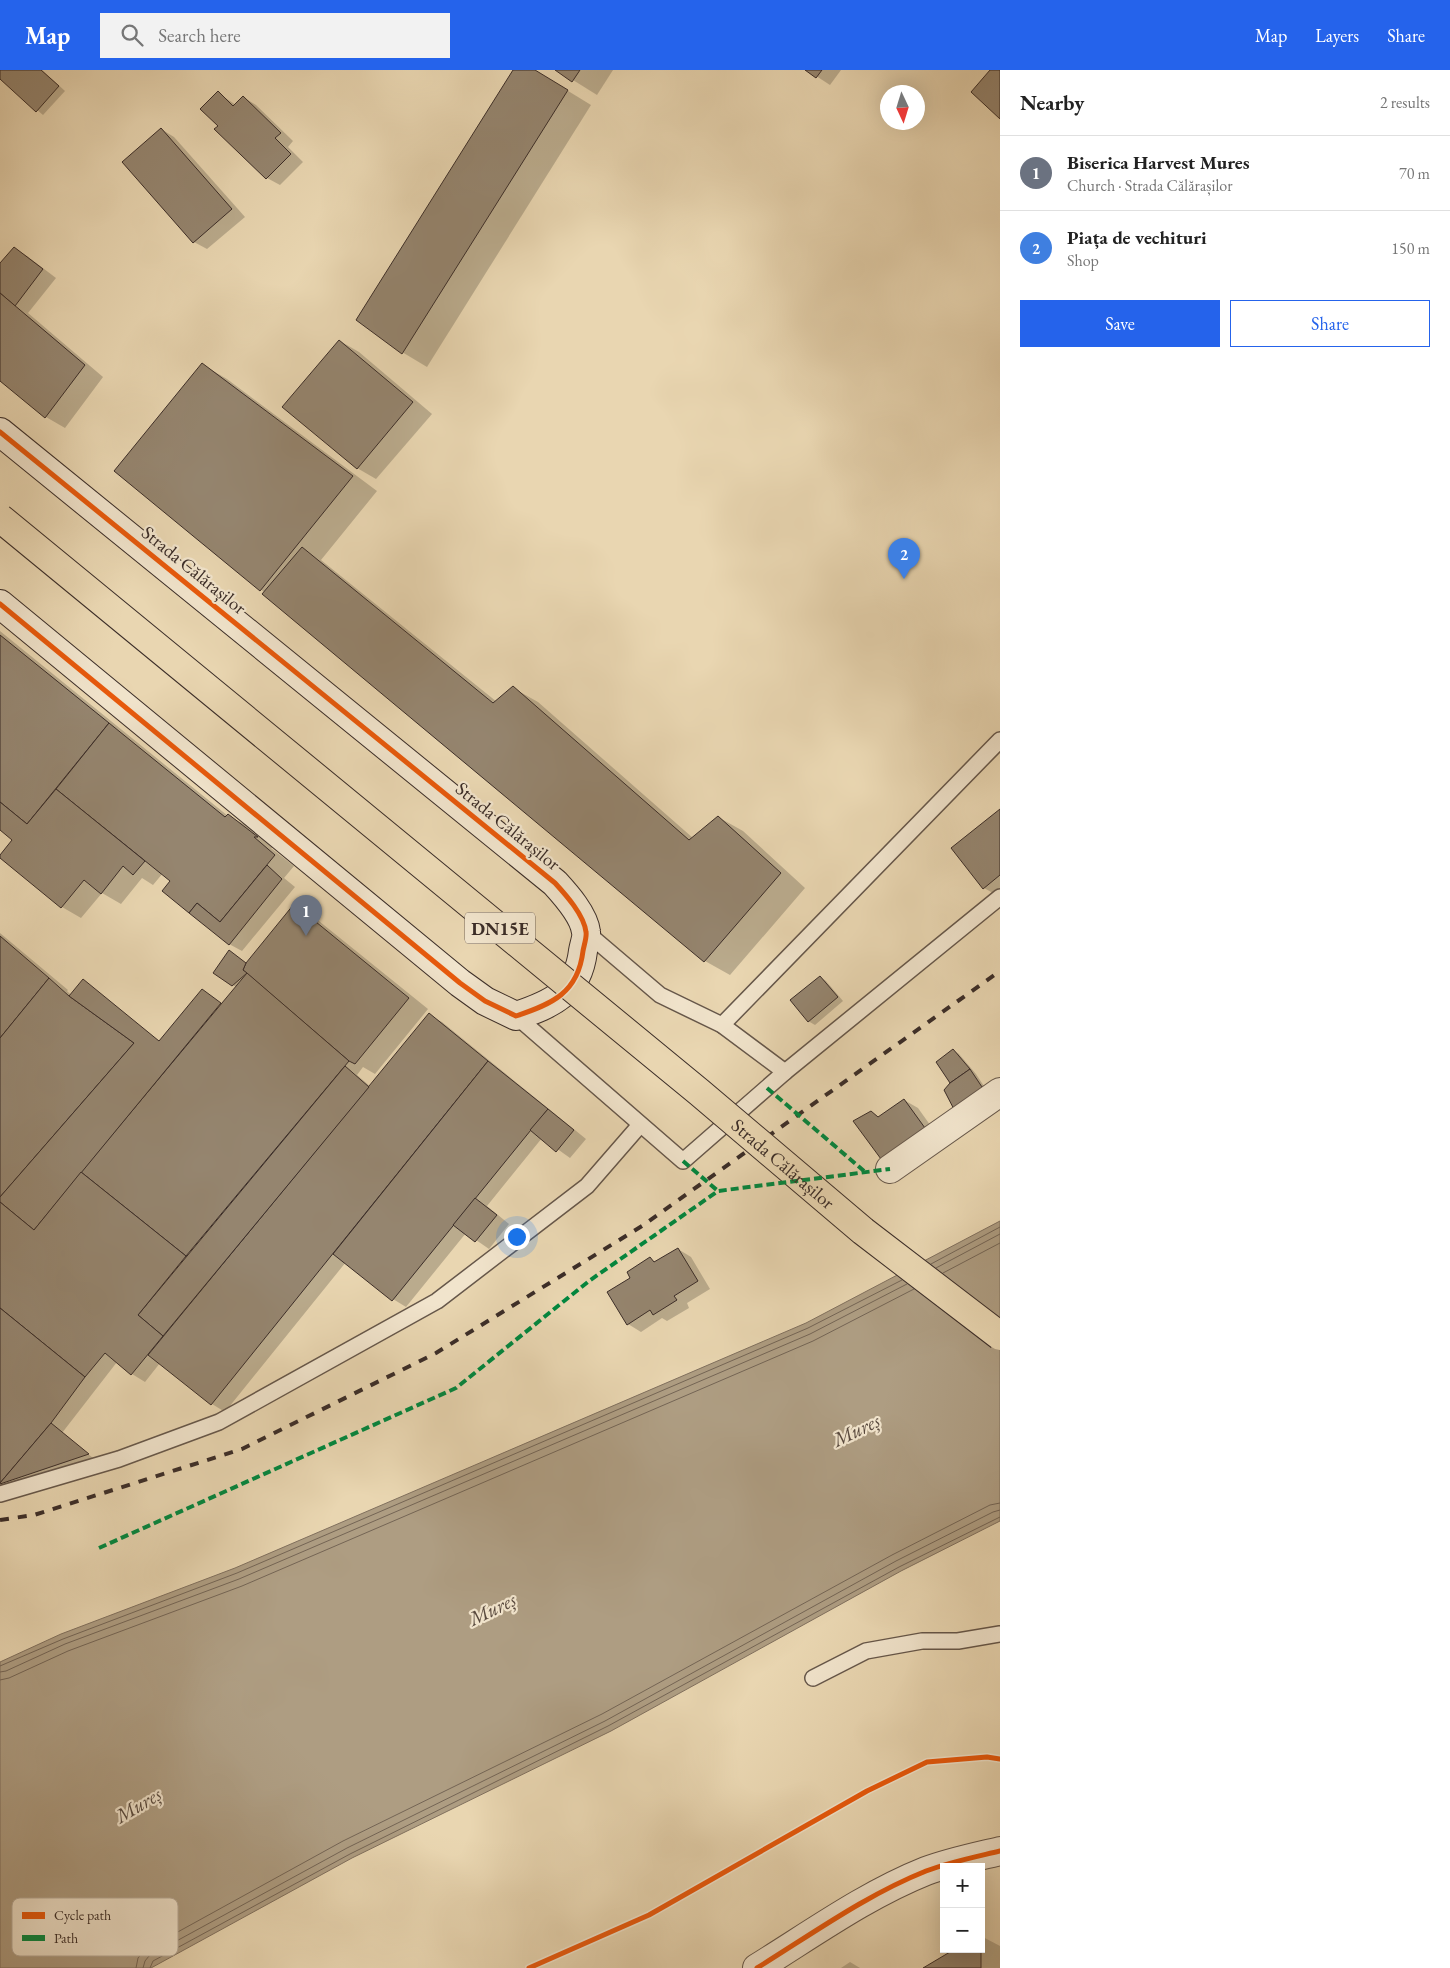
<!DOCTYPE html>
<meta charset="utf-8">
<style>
:root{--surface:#fff;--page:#f2f2f2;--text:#222;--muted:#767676;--line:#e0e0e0;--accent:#2563eb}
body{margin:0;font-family:"EB Garamond",serif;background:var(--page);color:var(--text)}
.controls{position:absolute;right:15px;bottom:15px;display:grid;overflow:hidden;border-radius:0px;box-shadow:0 5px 20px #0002}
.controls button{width:45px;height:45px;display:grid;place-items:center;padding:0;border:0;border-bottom:1px solid var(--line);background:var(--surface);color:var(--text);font:25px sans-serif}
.compass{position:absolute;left:880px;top:15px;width:45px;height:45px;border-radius:50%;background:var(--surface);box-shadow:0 5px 20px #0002;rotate:176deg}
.you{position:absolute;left:516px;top:1166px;width:18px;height:18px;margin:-12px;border:4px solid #fff;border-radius:50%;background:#1a73e8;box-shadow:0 0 0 8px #1a73e833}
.badge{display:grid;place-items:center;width:32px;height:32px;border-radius:50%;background:var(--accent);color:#fff;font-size:16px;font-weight:700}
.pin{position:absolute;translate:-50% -41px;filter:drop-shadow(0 1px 2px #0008)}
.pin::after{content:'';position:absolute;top:26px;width:18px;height:15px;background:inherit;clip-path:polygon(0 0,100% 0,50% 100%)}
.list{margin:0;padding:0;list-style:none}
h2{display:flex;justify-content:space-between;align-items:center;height:65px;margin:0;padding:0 20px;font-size:21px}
h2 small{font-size:16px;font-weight:400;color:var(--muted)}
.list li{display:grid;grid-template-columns:32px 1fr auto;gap:15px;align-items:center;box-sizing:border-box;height:75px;padding:0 20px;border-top:1px solid var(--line)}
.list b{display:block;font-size:19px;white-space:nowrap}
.list p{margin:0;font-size:16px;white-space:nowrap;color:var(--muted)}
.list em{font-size:16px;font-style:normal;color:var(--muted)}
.actions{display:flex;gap:10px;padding:15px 20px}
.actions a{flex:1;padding:11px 0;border:1px solid var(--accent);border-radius:0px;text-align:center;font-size:18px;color:var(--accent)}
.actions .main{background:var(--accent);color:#fff}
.icon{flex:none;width:28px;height:28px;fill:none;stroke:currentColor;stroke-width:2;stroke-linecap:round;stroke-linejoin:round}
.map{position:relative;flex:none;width:1000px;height:1898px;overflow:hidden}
header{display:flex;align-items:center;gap:30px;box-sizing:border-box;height:70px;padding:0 25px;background:var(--accent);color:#fff}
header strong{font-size:24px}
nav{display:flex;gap:28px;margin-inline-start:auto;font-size:18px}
.search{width:350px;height:45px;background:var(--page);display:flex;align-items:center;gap:12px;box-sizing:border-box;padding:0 18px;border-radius:0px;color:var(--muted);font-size:19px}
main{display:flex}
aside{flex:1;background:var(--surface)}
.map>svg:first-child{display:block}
</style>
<header>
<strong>Map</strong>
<div class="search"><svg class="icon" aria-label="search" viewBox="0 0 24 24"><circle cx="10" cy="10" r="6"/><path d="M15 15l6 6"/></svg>Search here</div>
<nav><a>Map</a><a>Layers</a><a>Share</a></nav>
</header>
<main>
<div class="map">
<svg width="1000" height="1898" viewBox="0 0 1000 1898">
<rect width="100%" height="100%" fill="#e9d6b1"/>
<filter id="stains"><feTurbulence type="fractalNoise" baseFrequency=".004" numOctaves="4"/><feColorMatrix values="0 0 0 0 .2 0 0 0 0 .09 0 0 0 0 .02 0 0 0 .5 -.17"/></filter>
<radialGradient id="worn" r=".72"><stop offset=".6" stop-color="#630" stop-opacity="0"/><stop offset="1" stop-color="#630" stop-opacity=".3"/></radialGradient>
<!-- water -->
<polygon fill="#ae9d82" stroke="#80705e" points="1000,1151 1000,1451 901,1501 611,1661 352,1788 151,1898 0,1898 0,1592 61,1564 235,1498 806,1253"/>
<!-- shadow -->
<g fill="#0003">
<polygon points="0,0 42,0 65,21 43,45 0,8"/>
<polygon points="514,0 534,0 591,35 427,297 402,282"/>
<polygon points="557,0 613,0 597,25"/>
<polygon points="807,0 841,0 830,15"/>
<polygon points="218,23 236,35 243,27 256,35 293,71 288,77 303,92 280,115 267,108 219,56"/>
<polygon points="161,59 174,67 245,147 207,179 194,172"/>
<polygon points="14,178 27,186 56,208 28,243 103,307 65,358 46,347 0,310 0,195"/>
<polygon points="340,271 359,282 432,344 376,409 357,398"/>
<polygon points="203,295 227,309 377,421 321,490 497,632 513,618 538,632 693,768 718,747 743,761 805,818 730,905 705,891 264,522 115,401"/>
<polygon points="0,561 228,746 248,756 274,778 271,778 294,796 284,808 295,817 242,881 229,874 171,811 163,803 153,815 142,808 121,834 102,823 81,848 62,837 0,787 14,770 0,759"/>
<polygon points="1000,741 1000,827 984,818"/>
<polygon points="294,836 314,847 428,939 375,1004 363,997 357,1005 371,1017 429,945 442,952 586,1069 570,1088 542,1068 487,1136 509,1154 489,1179 466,1163 406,1237 393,1229 346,1192 225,1342 212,1334 160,1293 145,1312 132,1304 117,1292 62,1363 93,1388 20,1413 13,1421 0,1414 0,863 68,920 67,921 71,925 160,972 208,925 222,934 236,917 233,915 230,882 247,894"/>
<polygon points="820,907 826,911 843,931 815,955 808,951"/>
<polygon points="953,980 959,984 976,1004 993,1030 951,1013"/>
<polygon points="904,1030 918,1038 938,1066 895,1096 871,1042 879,1047"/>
<polygon points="678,1179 691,1187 710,1219 687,1233 689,1238 667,1251 662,1248 641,1262 628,1254 632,1208 650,1189 656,1192"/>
<polygon points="981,1866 1000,1876 1000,1898 925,1898 957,1879 981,1879"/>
<polygon points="850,1892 860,1898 841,1898"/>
</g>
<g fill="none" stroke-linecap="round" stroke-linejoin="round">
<!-- shore -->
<g stroke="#746555" stroke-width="1">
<polyline points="931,1194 1000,1157"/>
<polyline points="936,1198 1000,1164"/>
<polyline points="943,1203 1000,1173"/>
<polyline points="0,1596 63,1569 237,1503 808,1258 902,1210"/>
<polyline points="0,1602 6,1601 65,1574 239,1509 810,1264 907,1214"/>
<polyline points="0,1610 9,1608 68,1581 242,1516 813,1271 914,1219"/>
<polyline points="136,1898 138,1888 145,1880 343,1771 602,1644 892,1485 990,1435 1000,1433"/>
<polyline points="143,1898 145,1891 149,1886 347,1778 605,1651 896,1491 993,1442 1000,1440"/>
<polyline points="150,1898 153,1891 350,1784 608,1656 899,1497 1000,1447"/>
</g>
</g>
<!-- building -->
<g fill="#95856f" stroke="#3b2d28">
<polygon points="0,0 41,0 59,16 36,42 0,9"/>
<polygon points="513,0 535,0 568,20 402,284 356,250"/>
<polygon points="555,0 580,0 572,12"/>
<polygon points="805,0 822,0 816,8"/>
<polygon points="990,0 1000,0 1000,49 971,22"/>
<polygon points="218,21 233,36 243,26 281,63 275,68 291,84 266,109 214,59 218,56 200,39"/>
<polygon points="161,58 232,139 193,173 122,92"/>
<polygon points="14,177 43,199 15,236 0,223 0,193"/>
<polygon points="0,223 85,295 45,348 0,311"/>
<polygon points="339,270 413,332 357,399 282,337"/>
<polygon points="202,293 353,406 260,521 114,401"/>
<polygon points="302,477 493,633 513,616 689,770 718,746 781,803 704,892 262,524"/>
<polygon points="0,565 109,653 27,754 0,732"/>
<polygon points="109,653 225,747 228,744 258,767 254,767 275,785 220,852 197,833 189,843 162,821 170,811 56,719"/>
<polygon points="56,719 145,791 133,805 123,796 101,824 84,810 61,838 0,788 0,785 12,770 0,760 0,732 27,754"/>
<polygon points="1000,739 1000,805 983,819 951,778"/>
<polygon points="267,795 282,809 229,875 189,843 197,833 220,852"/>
<polygon points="294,834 409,928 355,994 349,991 243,900 246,893"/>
<polygon points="0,866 49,908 0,968"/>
<polygon points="229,880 246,893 243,900 247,903 232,916 213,903"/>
<polygon points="247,903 349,991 186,1186 81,1102"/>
<polygon points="820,906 838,927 808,952 790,930"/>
<polygon points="49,908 69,926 134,973 0,1127 0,968"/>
<polygon points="83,909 159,971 202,919 221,933 34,1160 0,1132 0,1127 134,973 69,926"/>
<polygon points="429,943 488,991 211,1335 148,1285"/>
<polygon points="953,979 970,999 950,1013 936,992"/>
<polygon points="488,991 548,1039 392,1231 333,1184"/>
<polygon points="345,996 369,1017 163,1266 138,1245"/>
<polygon points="970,999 988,1026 958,1047 944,1020 950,1013"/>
<polygon points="904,1029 925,1058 881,1089 853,1051 871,1041 878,1047"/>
<polygon points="548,1039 574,1060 556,1082 530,1060"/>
<polygon points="81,1102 186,1186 138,1245 163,1266 131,1305 105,1283 85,1307 0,1238 0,1132 34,1160"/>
<polygon points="475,1128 497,1145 475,1172 453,1155"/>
<polygon points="678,1178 698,1211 674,1226 677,1230 653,1245 650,1240 627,1255 607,1222 630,1208 627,1202 650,1187 654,1192"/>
<polygon points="0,1238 85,1307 51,1353 0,1413"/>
<polygon points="51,1353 89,1384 0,1414 0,1413"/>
<polygon points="955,1879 981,1879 981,1898 923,1898"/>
</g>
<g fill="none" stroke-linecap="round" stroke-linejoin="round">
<!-- lane casing -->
<g stroke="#66574a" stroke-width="18">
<g id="lane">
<polyline points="586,862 660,925 722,955 785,1002 1000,827"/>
<polyline points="516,946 683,1091 785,1002"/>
<polyline points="722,955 1000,670"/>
<polyline points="0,1424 119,1389 219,1352 437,1231 587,1116 640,1055"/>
<polyline points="813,1608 866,1581 922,1571 958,1571 1000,1564"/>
</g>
</g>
<!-- street casing -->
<g stroke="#66574a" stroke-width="30">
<g id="street">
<polyline points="890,1099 1000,1022"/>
<path d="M757 1898C812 1864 866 1825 926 1801 950 1792 975 1787 1000 1781"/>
</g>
</g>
<!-- secondary casing -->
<g stroke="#3b2d28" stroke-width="30">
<path id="secondary" d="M0 362 555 813C566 825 584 845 586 862 587 867 584 875 583 881 578 923 552 934 516 946L485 931 460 913 0 534"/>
</g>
<!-- lane -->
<use href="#lane" stroke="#f1e4cc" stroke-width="15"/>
<!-- street -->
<use href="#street" stroke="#f1e4cc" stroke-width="28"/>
<!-- secondary -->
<use href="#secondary" stroke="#f1e4cc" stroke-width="28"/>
<!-- rail -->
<polyline stroke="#3b2d28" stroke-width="4" stroke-dasharray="9 9" stroke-linecap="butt" points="0,1450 34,1445 242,1379 436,1283 642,1156 1000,901"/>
<!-- primary-bridge casing -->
<g stroke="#3b2d28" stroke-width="30" stroke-linecap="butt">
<g id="primary-bridge">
<path id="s1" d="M0 448 699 1022 863 1161 1000 1266"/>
</g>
</g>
<!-- primary-bridge -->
<use href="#primary-bridge" stroke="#e9d6b1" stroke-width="28"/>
<!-- quiet -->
<g stroke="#00873e" stroke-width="4" stroke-dasharray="8 4" stroke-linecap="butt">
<polyline points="767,1018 864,1101"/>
<polyline points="683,1091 718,1121"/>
<polyline points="99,1478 456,1318 589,1211 718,1121 890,1099"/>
</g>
<!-- cycleway casing -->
<g stroke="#f1e4cc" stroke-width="8">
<g id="cycleway">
<path d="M0 362 555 813C566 825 584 845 586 862 587 867 584 875 583 881 578 923 552 934 516 946L485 931 460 913 0 534"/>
<polyline points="529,1898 649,1845 867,1721 927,1692 987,1687 1000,1689"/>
<path d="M757 1898C812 1864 866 1825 926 1801 950 1792 975 1787 1000 1781"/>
</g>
</g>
<!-- cycleway -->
<use href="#cycleway" stroke="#e8590c" stroke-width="5"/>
</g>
<g text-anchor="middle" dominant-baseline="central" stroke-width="4.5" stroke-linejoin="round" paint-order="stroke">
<!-- shield labels -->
<rect fill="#f1e4cc" stroke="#726459" stroke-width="1" x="465" y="842.5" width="70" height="31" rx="4"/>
<g font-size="18" font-weight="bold" fill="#3b2d28">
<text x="500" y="858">DN15E</text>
</g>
<!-- street labels -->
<g font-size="19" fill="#3b2d28" stroke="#f1e4cc">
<text transform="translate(194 500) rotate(39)">Strada Călărașilor</text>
<text transform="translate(508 756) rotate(39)">Strada Călărașilor</text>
<text stroke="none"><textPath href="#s1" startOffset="1015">Strada Călărașilor</textPath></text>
</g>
<!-- water labels -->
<g font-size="20" font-style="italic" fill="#58493e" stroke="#f1e4cc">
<text transform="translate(856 1360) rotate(-26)">Mureș</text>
<text transform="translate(492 1539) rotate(-26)">Mureș</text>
<text transform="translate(138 1735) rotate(-31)">Mureș</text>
</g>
</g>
<!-- legend -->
<rect x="12" y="1828" width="166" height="58" rx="8" fill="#f1e4cc" stroke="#baad9b" stroke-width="1"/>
<rect x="22" y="1842" width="23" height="7" fill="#e8590c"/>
<rect x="22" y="1865" width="23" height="6" fill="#00873e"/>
<g font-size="14" fill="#3b2d28">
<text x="54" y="1850">Cycle path</text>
<text x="54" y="1873">Path</text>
</g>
<rect width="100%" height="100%" filter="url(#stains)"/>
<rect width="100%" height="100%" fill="url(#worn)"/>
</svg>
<div class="controls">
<button>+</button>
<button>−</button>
</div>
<svg class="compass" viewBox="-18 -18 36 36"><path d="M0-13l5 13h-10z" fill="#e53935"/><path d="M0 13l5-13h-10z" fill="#767676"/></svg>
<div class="you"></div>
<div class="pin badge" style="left:306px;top:866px;background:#6b7280">1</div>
<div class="pin badge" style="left:904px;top:509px;background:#3f7fe0">2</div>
</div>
<aside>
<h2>Nearby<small>2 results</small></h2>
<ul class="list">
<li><span class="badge" style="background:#6b7280">1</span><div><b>Biserica Harvest Mures</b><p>Church · Strada Călărașilor</p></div><em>70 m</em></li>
<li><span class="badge" style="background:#3f7fe0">2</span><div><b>Piața de vechituri</b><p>Shop</p></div><em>150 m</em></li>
</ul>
<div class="actions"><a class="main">Save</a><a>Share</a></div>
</aside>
</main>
